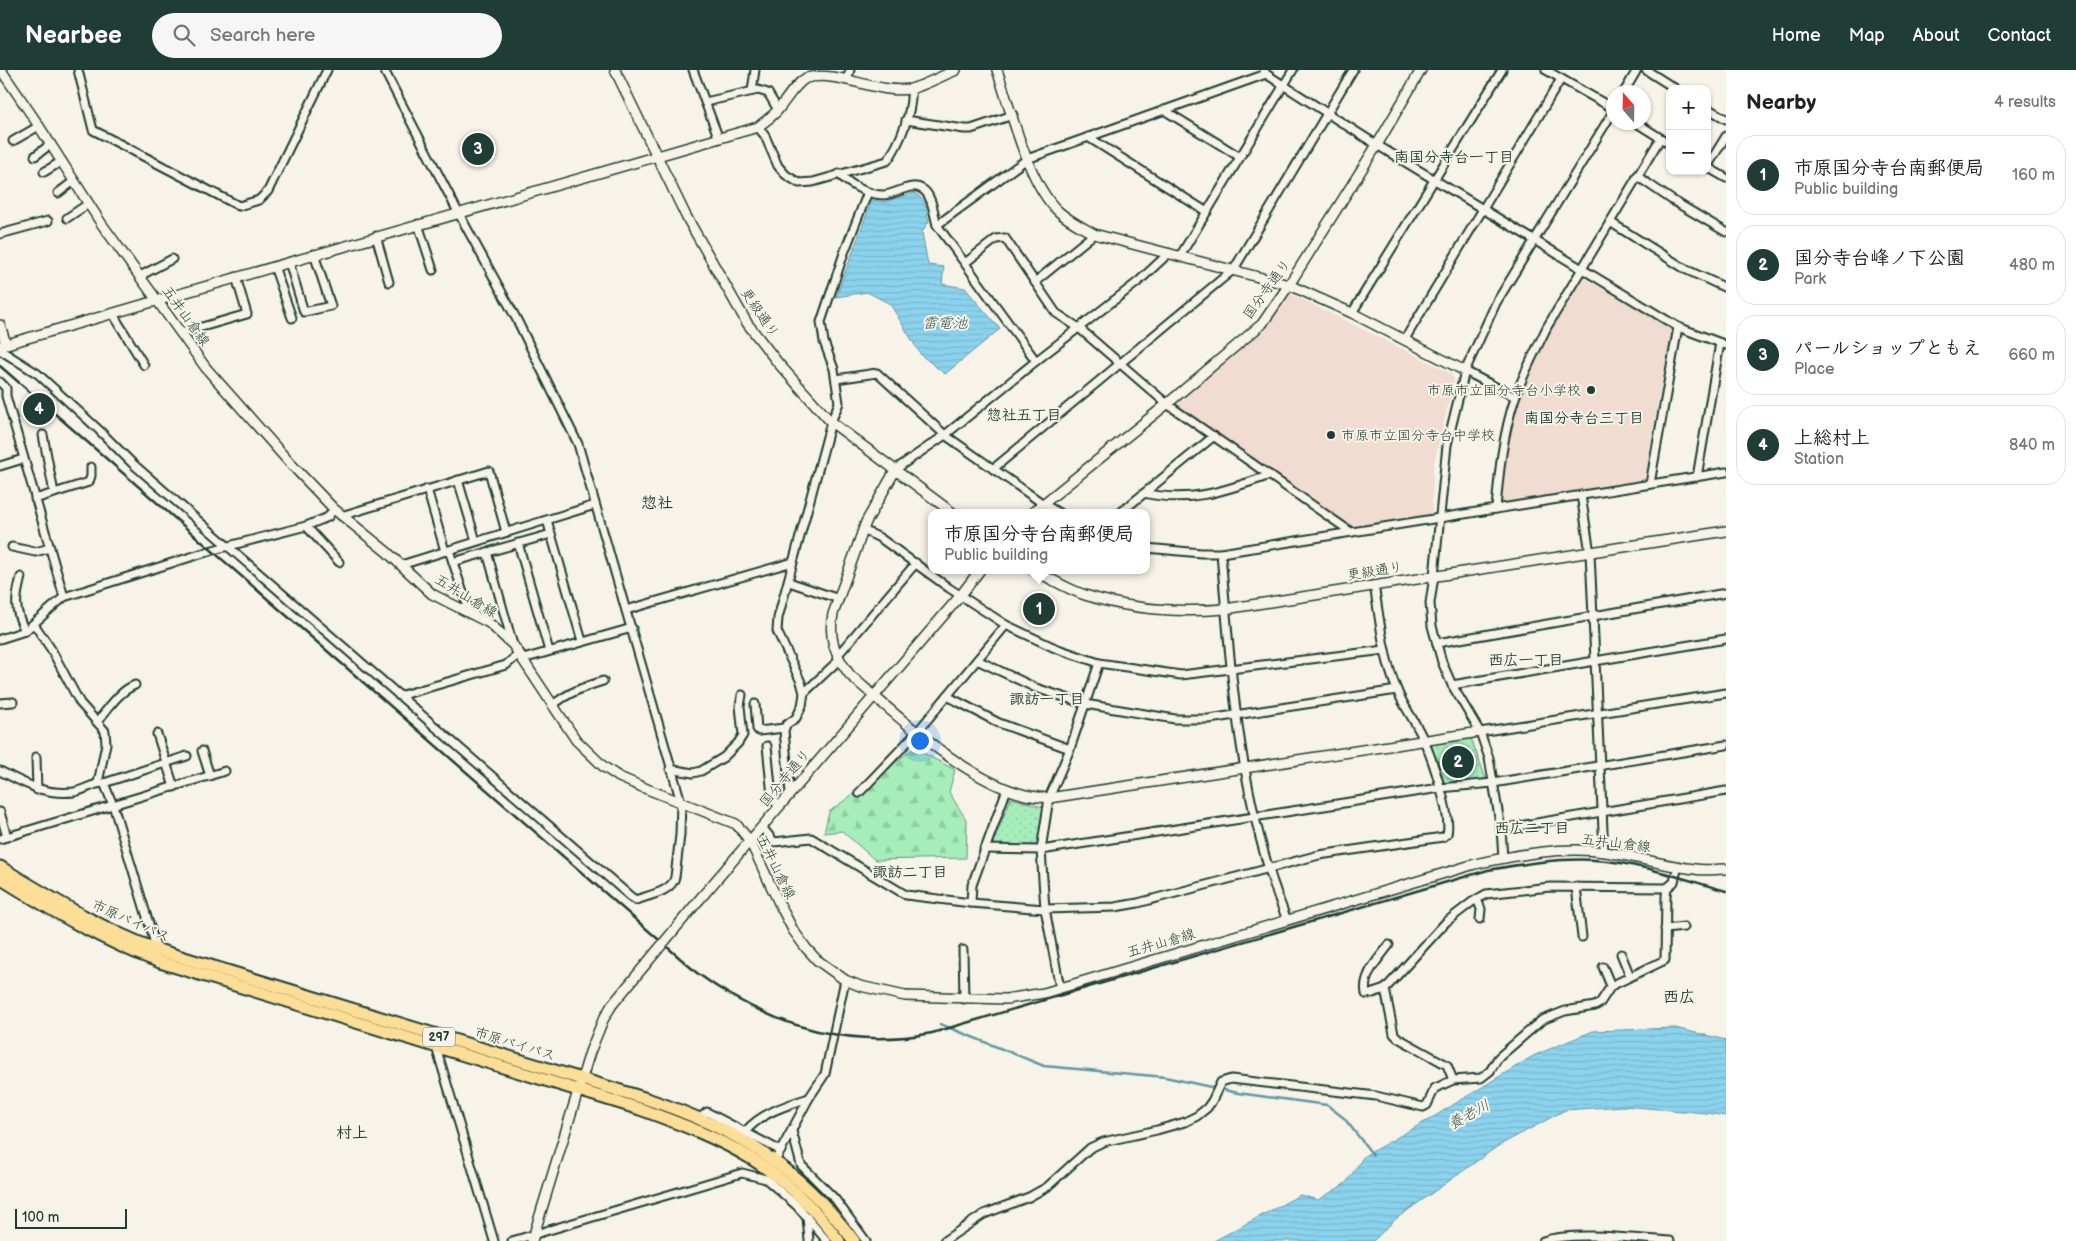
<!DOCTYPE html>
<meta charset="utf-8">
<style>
:root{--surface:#fff;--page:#f6f6f6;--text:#222;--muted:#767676;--line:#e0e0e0;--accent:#1f3d34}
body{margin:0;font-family:"Balsamiq Sans","Klee One",sans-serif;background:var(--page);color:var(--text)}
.controls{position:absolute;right:15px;top:15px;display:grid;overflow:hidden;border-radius:10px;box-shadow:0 1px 4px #0004}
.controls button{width:45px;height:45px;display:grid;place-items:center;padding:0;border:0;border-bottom:1px solid var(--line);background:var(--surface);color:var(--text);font:25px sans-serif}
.compass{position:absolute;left:1606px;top:15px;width:45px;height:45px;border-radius:50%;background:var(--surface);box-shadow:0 1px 4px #0004;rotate:340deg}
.scale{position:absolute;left:15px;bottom:12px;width:112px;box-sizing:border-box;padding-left:5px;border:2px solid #1f3d34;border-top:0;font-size:14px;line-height:18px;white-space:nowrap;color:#1f3d34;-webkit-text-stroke:4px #f7f3e8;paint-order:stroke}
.you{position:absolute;left:919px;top:670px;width:18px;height:18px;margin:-12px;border:4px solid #fff;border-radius:50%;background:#1a73e8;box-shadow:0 0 0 8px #1a73e833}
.badge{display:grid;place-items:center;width:32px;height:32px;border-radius:50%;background:var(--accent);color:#fff;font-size:16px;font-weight:700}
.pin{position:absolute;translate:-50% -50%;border:2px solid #fff;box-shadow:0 1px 5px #0006}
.popup{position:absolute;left:928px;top:439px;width:222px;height:65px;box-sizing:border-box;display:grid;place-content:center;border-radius:10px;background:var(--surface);filter:drop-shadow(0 1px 4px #0005);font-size:16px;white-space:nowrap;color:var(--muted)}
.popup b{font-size:19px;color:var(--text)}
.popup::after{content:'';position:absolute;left:50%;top:100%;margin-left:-10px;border:10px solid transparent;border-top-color:var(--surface)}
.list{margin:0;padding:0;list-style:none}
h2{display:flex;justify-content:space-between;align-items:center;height:65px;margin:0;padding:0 20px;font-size:21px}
h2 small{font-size:16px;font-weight:400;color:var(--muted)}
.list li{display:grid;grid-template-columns:32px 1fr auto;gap:15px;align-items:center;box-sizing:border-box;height:80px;margin:0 10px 10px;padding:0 10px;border:1px solid var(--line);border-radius:20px}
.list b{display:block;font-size:19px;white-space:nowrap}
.list p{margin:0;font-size:16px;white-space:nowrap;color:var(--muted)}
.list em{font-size:16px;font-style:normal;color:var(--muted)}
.icon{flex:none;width:28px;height:28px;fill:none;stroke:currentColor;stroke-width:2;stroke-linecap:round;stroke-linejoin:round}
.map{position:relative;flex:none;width:1726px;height:1171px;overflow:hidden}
header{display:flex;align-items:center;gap:30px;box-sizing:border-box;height:70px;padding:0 25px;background:var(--accent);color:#fff}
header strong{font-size:24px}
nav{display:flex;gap:28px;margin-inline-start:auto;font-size:18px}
.search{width:350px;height:45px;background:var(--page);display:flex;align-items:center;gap:12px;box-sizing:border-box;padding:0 18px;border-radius:28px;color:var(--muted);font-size:19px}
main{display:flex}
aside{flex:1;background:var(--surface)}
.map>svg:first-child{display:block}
</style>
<header>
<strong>Nearbee</strong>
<div class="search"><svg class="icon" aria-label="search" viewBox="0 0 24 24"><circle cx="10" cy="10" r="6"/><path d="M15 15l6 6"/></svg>Search here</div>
<nav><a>Home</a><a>Map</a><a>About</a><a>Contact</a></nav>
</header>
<main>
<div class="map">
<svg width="1726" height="1171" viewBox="0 0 1726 1171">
<defs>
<pattern id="forest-firs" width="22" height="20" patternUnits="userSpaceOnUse" patternTransform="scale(1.25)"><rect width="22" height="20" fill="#a6edba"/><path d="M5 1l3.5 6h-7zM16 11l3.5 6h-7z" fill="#8ecca0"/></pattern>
<pattern id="park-dots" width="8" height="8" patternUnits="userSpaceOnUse" patternTransform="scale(1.25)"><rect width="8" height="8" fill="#a6edba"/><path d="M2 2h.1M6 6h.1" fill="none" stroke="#8ecca0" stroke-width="1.8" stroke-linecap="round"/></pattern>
<pattern id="water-rules" width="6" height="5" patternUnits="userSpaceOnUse" patternTransform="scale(1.25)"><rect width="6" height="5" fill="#8cd3ee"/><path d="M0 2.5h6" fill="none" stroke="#78b6cd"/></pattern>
</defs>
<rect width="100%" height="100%" fill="#f7f3e8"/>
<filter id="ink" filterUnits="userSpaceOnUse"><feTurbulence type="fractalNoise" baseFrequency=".02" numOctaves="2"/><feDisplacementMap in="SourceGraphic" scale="10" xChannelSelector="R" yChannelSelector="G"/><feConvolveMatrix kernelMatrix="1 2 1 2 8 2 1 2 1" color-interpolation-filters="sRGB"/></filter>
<g filter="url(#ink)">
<!-- built -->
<g fill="#f0dcd0">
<polygon points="1582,207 1676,260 1661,317 1645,410 1500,433 1505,385 1520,324 1558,245"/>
<polygon points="1289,223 1451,303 1454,311 1433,397 1432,443 1352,457 1175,334 1267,255"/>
</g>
<!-- forest -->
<polygon fill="url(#forest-firs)" stroke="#629577" points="914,678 955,700 949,722 967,751 966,788 875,790 842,761 824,763 829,742"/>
<!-- park -->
<g fill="url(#park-dots)" stroke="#629577">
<polygon points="1471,668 1486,709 1445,716 1431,674"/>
<polygon points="1011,728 1043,737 1037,779 991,779"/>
</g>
<!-- water -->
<g fill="url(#water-rules)" stroke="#6097a4">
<path d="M914 123C926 128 926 140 929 151L922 162 928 195 944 197 942 214 965 218 1000 259 945 304 921 285 890 234 867 222 836 227 872 130 884 132Z"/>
<polygon points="1675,958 1726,970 1726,1046 1706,1043 1623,1036 1565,1040 1498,1076 1397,1148 1373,1171 1214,1171 1300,1125 1318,1130 1346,1113 1364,1086 1430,1049 1533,986 1593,961"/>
</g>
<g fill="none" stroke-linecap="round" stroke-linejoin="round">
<!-- stream -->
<polyline stroke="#6097a4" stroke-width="2.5" points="940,954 1044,996 1165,1007 1238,1023 1327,1035 1344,1048 1373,1085"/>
<!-- minor casing -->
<g stroke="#1f3d34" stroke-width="11">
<g id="minor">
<polyline points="78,0 93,60 239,136 259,130 268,121 327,0"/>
<polyline points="693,0 719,69"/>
<polyline points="1264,0 1266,4 1377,75 1678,257 1726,275"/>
<polyline points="1546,0 1614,39"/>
<polyline points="1646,0 1676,19"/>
<polyline points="848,6 850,0"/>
<polyline points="752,21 755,0"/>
<polyline points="1624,22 1637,0"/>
<polyline points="705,32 758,20 768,23 778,40"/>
<polyline points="1707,38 1726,49"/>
<polyline points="1164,40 1240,87"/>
<polyline points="906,50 964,59 971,59 1013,45"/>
<polyline points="1635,52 1670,74"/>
<path d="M758 57 765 66 778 96 786 105 799 113 813 112 887 91C900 74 913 40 911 19"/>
<polyline points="1088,67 1207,142"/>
<polyline points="13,71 39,56"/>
<polyline points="35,86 51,74"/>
<polyline points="1707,97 1726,66"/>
<polyline points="1707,97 1726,108"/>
<polyline points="44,102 62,91"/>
<path d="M839 104C850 115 868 125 884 125 897 124 911 112 922 119 932 124 934 145 937 155"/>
<polyline points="1637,106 1672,130 1726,162"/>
<polyline points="58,123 74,111"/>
<polyline points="67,148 88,134"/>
<polyline points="1610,152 1687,200 1726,218"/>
<polyline points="418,154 433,200"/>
<polyline points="0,164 48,151"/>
<polyline points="376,166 389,212"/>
<polyline points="1180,186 1293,0"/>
<polyline points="289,192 304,242 331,236 314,184"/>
<polyline points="965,193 996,169 1005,168 1056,243 1079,258 1167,334 1351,462"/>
<polyline points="274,196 292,248"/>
<polyline points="140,206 172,189"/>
<polyline points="1035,212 1094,164"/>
<polyline points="1352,243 1502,0"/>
<polyline points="113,244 144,295"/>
<polyline points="181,263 247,244 236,207"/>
<polyline points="1405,269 1561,9"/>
<path d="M0 280 38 304 99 360 132 393 631 827 636 830C649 825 672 822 675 807L680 765 681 732 578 374 517 250 458 142 384 0"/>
<polyline points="1036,291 937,155 1027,89 1266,4"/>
<polyline points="1465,301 1515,327"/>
<polyline points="836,309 877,303 945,365 1042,433 1059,443"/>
<polyline points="0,312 6,318 6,326 64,527"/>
<polyline points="43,365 54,423"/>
<polyline points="0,396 23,389"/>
<polyline points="896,399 945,365 1036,291 1139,211 1169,183"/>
<polyline points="993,399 1234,199 1353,0"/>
<polyline points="1697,407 1720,273"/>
<polyline points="458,410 476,471"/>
<polyline points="1650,414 1678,257"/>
<polyline points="427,419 445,481"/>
<path d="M1144 423C1190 434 1227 420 1270 405"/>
<polyline points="1581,425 1590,483 1604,782"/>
<polyline points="35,429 89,412 91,406 91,397"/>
<path d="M1496 439C1499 401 1503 364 1515 328 1523 304 1536 280 1547 257L1660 69"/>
<polyline points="1120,443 1214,366"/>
<polyline points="341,446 489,401 506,462"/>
<polyline points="547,450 582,571"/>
<polyline points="306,456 339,492"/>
<polyline points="863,460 880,468 949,518 1006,555 1055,578 1099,593 1181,605 1385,580"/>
<polyline points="518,473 549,581"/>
<polyline points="12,477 35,482 50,478"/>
<polyline points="1146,478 1201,483 1221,483 1726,402"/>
<polyline points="449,480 470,544"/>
<polyline points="487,482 513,575"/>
<path d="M1221 483C1231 606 1240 735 1287 850"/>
<polyline points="453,492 551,464"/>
<polyline points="401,495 595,435"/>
<path d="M21 507C15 530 14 539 25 561"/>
<polyline points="789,512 839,529"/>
<polyline points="626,540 793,492"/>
<polyline points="34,554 51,579 80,633 105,661 106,674 98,713"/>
<polyline points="0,569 25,561 64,527 213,480 306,456 328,447 334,439"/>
<polyline points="1437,573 1726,523"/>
<polyline points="837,586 916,493"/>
<polyline points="523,589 632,558"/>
<polyline points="977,590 1036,618 1085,634 1175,649 1209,649 1397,620"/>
<polyline points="1452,615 1726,569"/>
<polyline points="804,623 839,590"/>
<polyline points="399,626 506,595 520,583"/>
<polyline points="947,626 999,653 1070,679"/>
<polyline points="0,633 13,632"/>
<polyline points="755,634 757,659 759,661 784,658"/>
<path d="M553 635C569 622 584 617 603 611"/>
<path d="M97 652C108 639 119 621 135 615"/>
<polyline points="1480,662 1726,623"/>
<polyline points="157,664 174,717"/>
<polyline points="767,676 772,726 778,737"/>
<polyline points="202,681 210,706"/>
<polyline points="36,687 37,720"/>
<polyline points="670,699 693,703 701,701 724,687 738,673 743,665 740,636 742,625"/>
<path d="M0 701C26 714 43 725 74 722 85 720 93 713 104 713L187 686"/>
<polyline points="104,713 113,735 157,880"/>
<polyline points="790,723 784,661 786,655 796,648 802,636 804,623 801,612 777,561 778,548 831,352 839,333 834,299 824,272 821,252 844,183 868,122"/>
<polyline points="859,723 918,661 1006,555"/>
<polyline points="0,742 7,767"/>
<path d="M762 757 774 772 811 768 906 825 971 833 1045 839 1115 837 1138 833 1319 785 1443 767 1447 764C1452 747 1432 688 1424 671 1417 653 1404 638 1397 620 1383 587 1380 550 1374 515"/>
<polyline points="1501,759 1726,721"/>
<polyline points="0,769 225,701"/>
<polyline points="984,779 1041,780 1440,718 1493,713 1726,675"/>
<polyline points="1503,788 1501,759 1489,688 1480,662 1452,615 1442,592 1432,556 1430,533 1434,506 1447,375 1465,301 1496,233 1614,40"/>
<polyline points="1576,817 1582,867"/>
<polyline points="1477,829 1481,839 1480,849"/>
<polyline points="971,833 972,815 1007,719"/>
<polyline points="1665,859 1684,857"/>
<polyline points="963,880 964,929"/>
<polyline points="1621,884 1630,906"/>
<polyline points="1603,897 1611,916"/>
<polyline points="1060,918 1045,839 1041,780 1049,728 1070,679 1099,593"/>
<polyline points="1385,919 1394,964 1398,968 1447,995 1453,1010"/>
<path d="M1366 924C1362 905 1378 890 1389 875"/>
<polyline points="1370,924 1385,919 1446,852 1472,832 1486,824 1550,817 1667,818"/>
<polyline points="436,977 494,1171"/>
<polyline points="700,1048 707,1042 781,1081"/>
<path d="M746 1061C761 1043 787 1035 809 1028"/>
<polyline points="792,1061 801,1095 835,1129 866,1171"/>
<polyline points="775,1091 809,1028 825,1004 845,910"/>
<polyline points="807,1147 809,1171"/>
<polyline points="512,1171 742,1103 766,1109 796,1135 827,1171"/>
<polyline points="944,1171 984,1144 1029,1127 1047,1117 1090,1078 1103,1072 1157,1060 1185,1052 1197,1046 1207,1038 1212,1031 1221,1012 1231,1009 1376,1026 1423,1037 1427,1035 1435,1018 1440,1016 1453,1010 1481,1008 1490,1001 1498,988 1542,950 1565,941 1595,936 1600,933 1611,916 1665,890 1666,826 1667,818 1674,812 1678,796"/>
<path d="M1543 1171C1574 1161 1636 1169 1670 1171"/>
</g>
</g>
<!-- tertiary casing -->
<g stroke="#1f3d34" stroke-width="12">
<g id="tertiary">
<polyline points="615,0 686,146 747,253 778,293 831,352 953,443"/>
<path d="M997 0C1011 40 1028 113 1058 141 1069 151 1082 157 1094 164L1289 215 1352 243 1465 301"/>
<polyline points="0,255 6,274"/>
<path d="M0 276 758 57C764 52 770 48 776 42 786 31 793 16 806 8 841 0 874 24 910 19 921 17 944 5 956 0"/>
<path d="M896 399 866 452 833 544C828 568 835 585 850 605 896 645 963 708 1022 724 1031 727 1040 727 1049 728L1480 662"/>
<polyline points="1032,443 1167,334 1262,254 1289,215 1377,75 1421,0"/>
<path d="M1033 500C1050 508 1067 519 1085 525 1132 540 1177 543 1225 539L1726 461"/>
<polyline points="699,830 961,525 980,500"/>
<polyline points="532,1171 590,982 603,950 612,935"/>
</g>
</g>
<!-- secondary casing -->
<g stroke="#1f3d34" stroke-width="12">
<path id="secondary" d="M1 0 35 50 101 153 206 298 289 392 334 439 387 482 432 524 489 553 513 575 576 670 604 697 619 707 647 719 736 754 750 771 779 833 793 860 806 878 817 890 845 910 860 916 905 926 1006 929 1044 923 1475 794C1517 785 1562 776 1605 782 1635 786 1665 796 1695 799 1705 801 1716 799 1726 799"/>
</g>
<!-- trunk casing -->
<g stroke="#1f3d34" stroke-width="15">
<g id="trunk">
<path d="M0 797C51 828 101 859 158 880L647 1029C735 1058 798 1096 854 1171"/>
<path d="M0 808C51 840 103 871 160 892L640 1039C728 1071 781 1094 839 1171"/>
</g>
</g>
<!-- minor -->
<use href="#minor" stroke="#f7f3e8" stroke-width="7"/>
<!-- tertiary -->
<use href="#tertiary" stroke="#f7f3e8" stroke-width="9"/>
<!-- secondary -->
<use href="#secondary" stroke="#f7f3e8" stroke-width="9"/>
<!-- trunk -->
<use href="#trunk" stroke="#fcde96" stroke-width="11"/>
<!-- rail -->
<path stroke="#1f3d34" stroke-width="2.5" d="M0 296 697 903C768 955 845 980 932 963L1488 800C1523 794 1559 788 1595 790 1640 793 1683 809 1726 821"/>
<!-- tertiary-bridge casing -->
<g stroke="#1f3d34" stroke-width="12" stroke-linecap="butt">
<polyline id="tertiary-bridge" points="612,935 699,830"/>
</g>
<!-- tertiary-bridge -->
<use href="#tertiary-bridge" stroke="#f7f3e8" stroke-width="9"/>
</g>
</g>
<!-- markers -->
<g fill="#1f3d34" stroke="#f7f3e8" stroke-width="2">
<circle cx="1591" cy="320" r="5"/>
<circle cx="1331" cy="365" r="5"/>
</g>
<g text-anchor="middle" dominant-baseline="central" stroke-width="4" stroke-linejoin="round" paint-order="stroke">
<!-- shield labels -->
<rect fill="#f7f3e8" stroke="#60746a" stroke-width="1" x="423" y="957.5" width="32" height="19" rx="4"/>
<g font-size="12" font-weight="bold" fill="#1f3d34">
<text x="439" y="967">297</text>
</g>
<!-- street labels -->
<g font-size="14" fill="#1f3d34" stroke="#f7f3e8">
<text transform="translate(1267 219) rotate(-54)">国分寺通り</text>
<text transform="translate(760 243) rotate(56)">更級通り</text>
<text transform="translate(186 246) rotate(54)">五井山倉線</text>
<text transform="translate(1375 501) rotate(-9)">更級通り</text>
<text transform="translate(466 526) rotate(31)">五井山倉線</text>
<text transform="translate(785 708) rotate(-50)">国分寺通り</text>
<text transform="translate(1616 773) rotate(7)">五井山倉線</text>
<text transform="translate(776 797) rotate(64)">五井山倉線</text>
<text transform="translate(131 851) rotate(24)">市原バイパス</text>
<text transform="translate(1161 873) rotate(-16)">五井山倉線</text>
<text transform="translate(515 974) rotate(17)">市原バイパス</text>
</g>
<!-- poi labels -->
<g font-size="14" fill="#1f3d34" stroke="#f7f3e8" text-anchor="end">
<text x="1581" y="320">市原市立国分寺台小学校</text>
<text x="1341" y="365" text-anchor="start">市原市立国分寺台中学校</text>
</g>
<!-- neighbourhood labels -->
<g font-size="15" font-weight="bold" fill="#1f3d34" stroke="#f7f3e8">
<text x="1454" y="87">南国分寺台一丁目</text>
<text x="1024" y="345">惣社五丁目</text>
<text x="1584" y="348">南国分寺台三丁目</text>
<text x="1526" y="590">西広一丁目</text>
<text x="1047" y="629">諏訪一丁目</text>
<text x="1532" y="758">西広二丁目</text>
<text x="910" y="802">諏訪二丁目</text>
</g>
<!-- water labels -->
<g font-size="15" font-style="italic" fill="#355b59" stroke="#f7f3e8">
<text x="945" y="253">雷電池</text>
<text transform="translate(1469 1045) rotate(-29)">養老川</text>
</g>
<!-- quarter labels -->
<g font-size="16" font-weight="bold" fill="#1f3d34" stroke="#f7f3e8">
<text x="657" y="433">惣社</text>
<text x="1679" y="927">西広</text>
<text x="352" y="1063">村上</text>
</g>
</g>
</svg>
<div class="controls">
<button>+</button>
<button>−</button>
</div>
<svg class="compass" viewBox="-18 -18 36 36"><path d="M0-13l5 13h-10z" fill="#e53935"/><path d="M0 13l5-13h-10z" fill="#767676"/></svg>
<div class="scale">100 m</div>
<div class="you"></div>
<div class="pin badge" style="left:1039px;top:539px">1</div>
<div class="popup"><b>市原国分寺台南郵便局</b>Public building</div>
<div class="pin badge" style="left:1458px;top:692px">2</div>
<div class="pin badge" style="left:478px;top:79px">3</div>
<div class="pin badge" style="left:39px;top:339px">4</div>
</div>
<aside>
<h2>Nearby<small>4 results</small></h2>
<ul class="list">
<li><span class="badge">1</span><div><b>市原国分寺台南郵便局</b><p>Public building</p></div><em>160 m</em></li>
<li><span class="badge">2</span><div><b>国分寺台峰ノ下公園</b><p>Park</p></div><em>480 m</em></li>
<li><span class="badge">3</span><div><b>パールショップともえ</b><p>Place</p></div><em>660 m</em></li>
<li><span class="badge">4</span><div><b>上総村上</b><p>Station</p></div><em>840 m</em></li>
</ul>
</aside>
</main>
